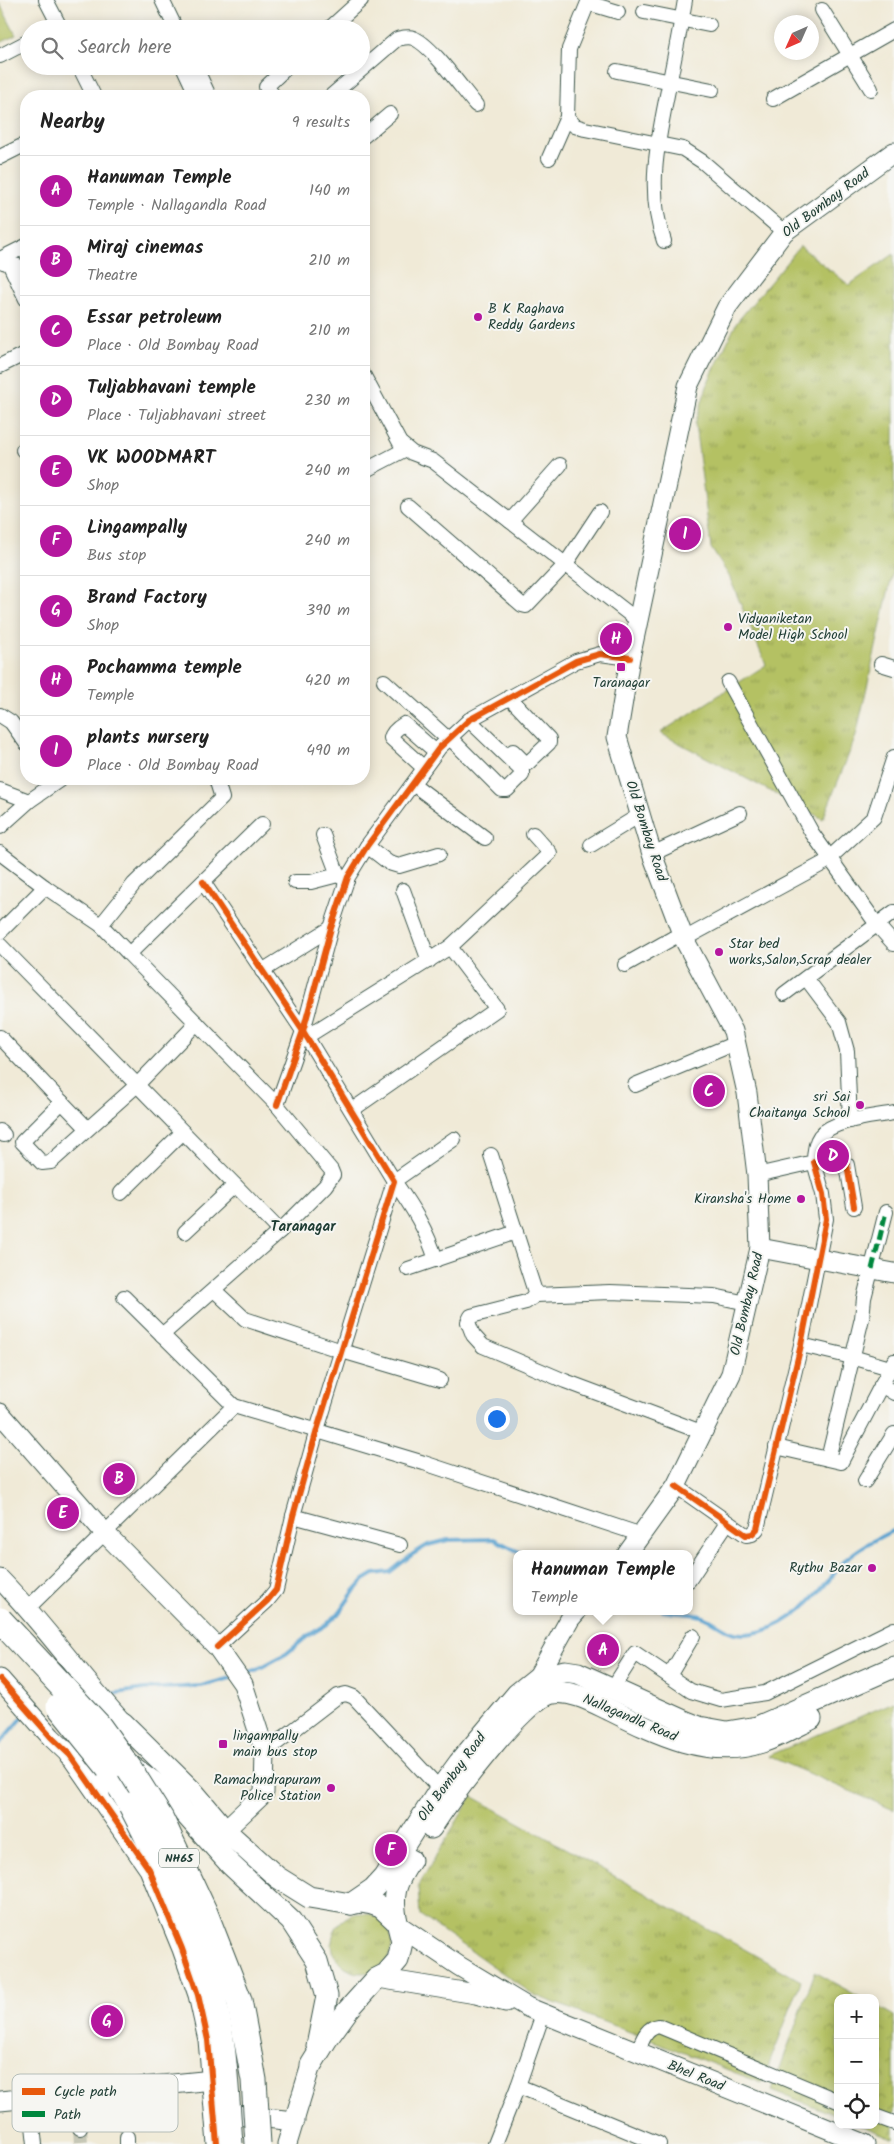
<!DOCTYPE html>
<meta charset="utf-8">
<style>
:root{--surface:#fff;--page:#f2f2f2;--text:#222;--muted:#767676;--line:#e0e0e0;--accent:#b5179e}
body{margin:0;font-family:Kalam,sans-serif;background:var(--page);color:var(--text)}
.controls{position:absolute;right:15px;bottom:15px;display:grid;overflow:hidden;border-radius:10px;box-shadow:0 2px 12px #0003}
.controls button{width:45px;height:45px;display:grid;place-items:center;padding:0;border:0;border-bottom:1px solid var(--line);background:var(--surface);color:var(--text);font:25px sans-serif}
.compass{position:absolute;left:774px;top:15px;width:45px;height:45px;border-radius:50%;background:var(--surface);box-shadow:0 2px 12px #0003;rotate:225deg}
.you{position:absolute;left:496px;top:1418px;width:18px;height:18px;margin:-12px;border:4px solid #fff;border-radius:50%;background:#1a73e8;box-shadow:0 0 0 8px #1a73e833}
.badge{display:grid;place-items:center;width:32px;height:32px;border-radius:50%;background:var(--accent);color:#fff;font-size:16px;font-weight:700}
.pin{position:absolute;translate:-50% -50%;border:2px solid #fff;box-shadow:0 1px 5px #0006}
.popup{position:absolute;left:513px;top:1550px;width:180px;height:65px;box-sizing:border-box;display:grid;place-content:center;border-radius:10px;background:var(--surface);filter:drop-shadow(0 1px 4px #0005);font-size:16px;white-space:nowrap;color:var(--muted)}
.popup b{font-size:19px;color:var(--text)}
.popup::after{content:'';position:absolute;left:50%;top:100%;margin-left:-10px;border:10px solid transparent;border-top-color:var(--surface)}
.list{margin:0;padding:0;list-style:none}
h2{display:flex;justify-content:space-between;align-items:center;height:65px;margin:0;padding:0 20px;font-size:21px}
h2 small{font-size:16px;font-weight:400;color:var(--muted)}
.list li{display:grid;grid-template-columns:32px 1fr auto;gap:15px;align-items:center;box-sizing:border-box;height:70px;padding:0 20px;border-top:1px solid var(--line)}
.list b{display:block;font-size:19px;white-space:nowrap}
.list p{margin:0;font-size:16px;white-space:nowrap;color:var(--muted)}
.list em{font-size:16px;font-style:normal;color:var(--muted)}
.icon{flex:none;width:28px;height:28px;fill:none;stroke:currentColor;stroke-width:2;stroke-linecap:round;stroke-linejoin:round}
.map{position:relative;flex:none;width:894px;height:2144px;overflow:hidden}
.search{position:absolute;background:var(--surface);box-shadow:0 2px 12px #0003;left:20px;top:20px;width:350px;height:55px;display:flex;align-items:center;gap:12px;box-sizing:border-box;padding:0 18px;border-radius:28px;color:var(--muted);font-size:19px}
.panel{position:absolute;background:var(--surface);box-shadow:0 2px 12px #0003;left:20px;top:90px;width:350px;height:695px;border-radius:20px}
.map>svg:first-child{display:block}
</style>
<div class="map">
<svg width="894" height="2144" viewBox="0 0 894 2144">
<defs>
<pattern id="grass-tufts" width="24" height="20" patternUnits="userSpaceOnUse" patternTransform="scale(1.25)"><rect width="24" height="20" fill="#b4c163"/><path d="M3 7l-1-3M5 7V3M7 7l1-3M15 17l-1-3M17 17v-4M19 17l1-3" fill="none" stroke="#929e52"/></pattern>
<pattern id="park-crowns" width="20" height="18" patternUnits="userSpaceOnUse" patternTransform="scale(1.25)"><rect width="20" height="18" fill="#b4c163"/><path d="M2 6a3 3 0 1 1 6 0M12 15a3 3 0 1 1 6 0" fill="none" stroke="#929e52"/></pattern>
</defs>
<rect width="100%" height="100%" fill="#f6f6f2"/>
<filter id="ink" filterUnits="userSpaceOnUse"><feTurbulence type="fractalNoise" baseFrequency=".02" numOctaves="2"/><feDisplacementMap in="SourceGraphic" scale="10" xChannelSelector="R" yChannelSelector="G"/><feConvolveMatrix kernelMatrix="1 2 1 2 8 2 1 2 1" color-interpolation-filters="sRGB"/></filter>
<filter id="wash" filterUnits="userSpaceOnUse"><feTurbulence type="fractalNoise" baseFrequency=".0096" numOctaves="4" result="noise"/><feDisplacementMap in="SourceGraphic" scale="20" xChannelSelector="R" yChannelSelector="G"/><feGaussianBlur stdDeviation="1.12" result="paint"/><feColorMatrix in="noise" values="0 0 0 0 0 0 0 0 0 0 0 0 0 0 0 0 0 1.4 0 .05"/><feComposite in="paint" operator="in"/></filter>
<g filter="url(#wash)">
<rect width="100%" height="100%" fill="#f0ead7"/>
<!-- grass -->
<g fill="url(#grass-tufts)" stroke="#6a7f4c">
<polygon points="800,246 849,285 894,254 894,566 856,736 823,819 660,733 766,665 729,576 711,548 695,424 709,380 737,322"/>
<polygon points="894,1702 894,1810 768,1756"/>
<polygon points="472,1796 801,1981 762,2083 534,1995 420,1915 418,1886"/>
<circle cx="362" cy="1943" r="30"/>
</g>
<!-- park -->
<g fill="url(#park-crowns)" stroke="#6a7f4c">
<polygon points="815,1972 861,1998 838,1998 838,2116 772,2090"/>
<polygon points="875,2005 894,2016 894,2139 860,2125 875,2125"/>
</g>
<!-- pitch -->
<polygon fill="#b4c163" stroke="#6a7f4c" points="0,4 16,35 0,43"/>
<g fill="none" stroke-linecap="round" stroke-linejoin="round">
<!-- stream -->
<g stroke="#57a1cf" stroke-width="4">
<path d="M663 1611C676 1614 691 1612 704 1617 718 1623 729 1635 745 1634 781 1632 807 1607 829 1580 834 1575 837 1567 843 1562 858 1548 876 1539 894 1530"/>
<polyline points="243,1674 256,1670 286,1654 309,1635 326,1625 338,1614 355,1590 364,1580 374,1574 390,1572 413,1554 428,1545 448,1540 494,1539 523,1554"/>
<polyline points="105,1695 144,1689 201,1686 231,1678"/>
<polyline points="0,1743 25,1715"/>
</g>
</g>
</g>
<g filter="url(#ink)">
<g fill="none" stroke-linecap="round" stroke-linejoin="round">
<!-- street-tunnel -->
<polyline stroke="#c6c7b6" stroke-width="14" stroke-dasharray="14 7" stroke-linecap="butt" points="80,2128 81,2144"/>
<!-- street casing -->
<g stroke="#3e574c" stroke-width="16">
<g id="street">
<polyline points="46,0 61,29"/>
<polyline points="162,0 176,29"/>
<polyline points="589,0 569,49 567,117 575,126 585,129 683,149 703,162 784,232"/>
<polyline points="588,3 618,12"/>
<polyline points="822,10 871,89"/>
<polyline points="644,12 709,25"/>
<polyline points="329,29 361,0"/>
<polyline points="0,56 29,41"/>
<polyline points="79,66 94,96"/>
<polyline points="183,66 197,96"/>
<polyline points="195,66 209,96"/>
<polyline points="617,71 712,90"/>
<polyline points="274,96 266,87 288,66"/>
<path d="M331 96 397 39C402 38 408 36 413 38 431 44 462 89 476 105"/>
<polyline points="773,99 894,30"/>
<polyline points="364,136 390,114"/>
<polyline points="0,157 26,144"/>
<polyline points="549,158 567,117"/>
<path d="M664 241C646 191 658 140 668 90 674 60 680 30 685 0"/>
<polyline points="0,259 26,246"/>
<polyline points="3,262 26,268"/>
<polyline points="9,263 26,299"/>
<polyline points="0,366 26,353"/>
<polyline points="364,376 400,443 412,453 433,461 637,620"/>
<polyline points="23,450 26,448"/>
<polyline points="364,471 406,449"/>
<polyline points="408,506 522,605 526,606 565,565 600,512"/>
<polyline points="510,521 560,465"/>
<polyline points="881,664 894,668"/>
<polyline points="384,681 448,739"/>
<polyline points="728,682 812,833 878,926 894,944"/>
<polyline points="509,697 549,739 549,743 528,763 524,762 513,751"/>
<polyline points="0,715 11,722 26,743"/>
<polyline points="449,737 502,790 507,790 522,775 522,771 469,720"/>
<path d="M424 768 391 738C392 732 399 727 404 724L436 752"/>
<polyline points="413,784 485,838"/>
<polyline points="0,790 29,801"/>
<polyline points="0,827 29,801 61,779"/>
<polyline points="323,835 338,875 347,881"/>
<polyline points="591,845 640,815"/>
<polyline points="367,846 389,863 399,866 439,854"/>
<polyline points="0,853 45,887 101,925 129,954"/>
<polyline points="652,854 740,813"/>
<polyline points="203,882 303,1031 394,1181 317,1430 293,1516 276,1590 267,1601 217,1647"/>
<polyline points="295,882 311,882 338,875"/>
<polyline points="403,890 429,961"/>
<polyline points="101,925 134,884 222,798 216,779"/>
<polyline points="0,932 45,887"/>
<polyline points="684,939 824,863 874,817 894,757"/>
<polyline points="0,945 280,1231"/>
<polyline points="450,947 550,853 533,834"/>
<polyline points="625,965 682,933"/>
<polyline points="262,971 331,928"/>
<polyline points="806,978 839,1022 847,1051 850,1121"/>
<polyline points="784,994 894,912"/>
<polyline points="0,1037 56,1096"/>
<polyline points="306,1037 450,947 497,1009 352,1110"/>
<polyline points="635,1085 736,1043"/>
<polyline points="59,1099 87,1128"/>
<polyline points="62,1102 22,1142 42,1163 51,1162 137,1085 197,1023"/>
<polyline points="277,1105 303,1031 331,928 348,877 367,846 439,748 469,720 576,661 600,654 630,658"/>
<polyline points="0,1131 4,1135"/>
<polyline points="491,1155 536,1295 526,1302 471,1316 468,1322 473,1335 483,1346 565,1381 704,1433"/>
<path d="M757 1175 814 1162C814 1153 815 1143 820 1136 834 1119 874 1117 894 1113"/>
<polyline points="121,1193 183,1132"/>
<polyline points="185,1232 235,1185"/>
<path d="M436 1260C427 1230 412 1207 394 1181L454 1139"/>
<polyline points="408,1269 516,1232"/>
<polyline points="214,1290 245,1319 342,1351 440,1380"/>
<polyline points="536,1295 610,1292 714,1296 747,1303"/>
<polyline points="162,1335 280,1231 325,1186 333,1175 331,1170 277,1105 129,954 262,824"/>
<polyline points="801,1345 852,1357 890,1368"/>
<polyline points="881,1385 894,1393"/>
<polyline points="234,1406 424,1463 642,1535"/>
<polyline points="776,1447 841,1462 894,1361"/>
<polyline points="828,1459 862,1318 864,1298 886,1212"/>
<polyline points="865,1481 894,1434"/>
<polyline points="676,1486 746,1535 752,1534 757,1529 801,1345 826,1219 823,1194 814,1162 847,1165 854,1207"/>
<polyline points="293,1516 400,1545"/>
<polyline points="689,1580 727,1523"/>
<polyline points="28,1608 234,1406 124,1297"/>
<polyline points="669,1676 693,1636"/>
<polyline points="612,1689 635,1653 691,1691 721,1700 765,1693 894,1629"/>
<polyline points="265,1752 338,1696 346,1694 354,1697 440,1789"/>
<path d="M637 2052C643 2040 645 2028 659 2026L838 2101"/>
<polyline points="518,2086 543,2014"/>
<polyline points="124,2087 126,2125"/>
<polyline points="78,2093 80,2128"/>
<polyline points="30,2098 35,2144"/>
<polyline points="875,2116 894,2123"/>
<polyline points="127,2137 127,2144"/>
<polyline points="495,2144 518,2086 659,2144"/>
</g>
</g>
<!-- secondary casing -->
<g stroke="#3e574c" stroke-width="21">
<g id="secondary">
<polyline points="760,1248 894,1273"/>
<polyline points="0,1413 104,1532 217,1647 243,1684 265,1752 264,1793 225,1830 214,1836"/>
<polyline points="627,1554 676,1486 731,1374 760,1248 757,1175 747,1093 733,1031 684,939 652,854 617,737 630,658 688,386 727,307 784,232 894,152"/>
<path d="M0 1579C44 1624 80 1676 123 1723"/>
<polyline points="537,1678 570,1619 577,1611"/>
<polyline points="0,1679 51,1737 70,1755 149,1869 182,1949 198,1995 208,2040 217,2144"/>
<polyline points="398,1925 459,1966 527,2007 865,2144"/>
<polyline points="378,1978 476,1994 506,2002"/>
<polyline points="0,2101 213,2080"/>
<polyline points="216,2113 295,2121"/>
<polyline points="287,2144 311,2065"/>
</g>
</g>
<!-- primary casing -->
<g stroke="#3e574c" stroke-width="23">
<g id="primary">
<polyline points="70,1755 123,1723 195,1794 228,1833 277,1877 309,1897 351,1904 361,1902 372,1904 381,1907 397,1922 402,1942 398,1960 386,1974 376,1979 348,2010 327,2039 311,2065"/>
<path d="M99 1795C95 1779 93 1767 109 1758L123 1760 163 1789 230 1864 291 1921 317 1961 327 1996 317 2046"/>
<path d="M431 1828C449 1800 523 1698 552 1693 573 1690 593 1702 610 1710 656 1733 710 1760 762 1742 779 1736 795 1727 811 1719"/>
<polyline points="351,1904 373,1889 384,1877 440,1789 459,1763 517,1694 537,1678 565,1671 578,1673 684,1721 699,1727 727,1732 757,1727 894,1667"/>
<path d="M397 1922C391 1895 395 1883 411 1860"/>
</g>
</g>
<!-- highway casing -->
<g stroke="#3e574c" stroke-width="27">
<polyline id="highway" points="109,1768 131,1805"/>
</g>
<!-- street -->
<use href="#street" stroke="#fff" stroke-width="14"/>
<!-- secondary -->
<use href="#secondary" stroke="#fff" stroke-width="19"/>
<!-- primary -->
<use href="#primary" stroke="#fff" stroke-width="21"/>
<!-- highway -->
<use href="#highway" stroke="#fff" stroke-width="25"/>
<!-- highway-bridge casing -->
<g stroke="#3e574c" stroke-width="27" stroke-linecap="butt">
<g id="highway-bridge">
<polyline points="0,1620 98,1725 129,1768 161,1819 205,1913 239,2000 254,2080 258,2144"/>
<polyline points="59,1706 109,1768"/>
<path d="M131 1805C161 1863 191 1923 210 1986 225 2038 226 2091 230 2144"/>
</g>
</g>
<!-- highway-bridge -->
<use href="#highway-bridge" stroke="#fff" stroke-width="25"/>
<!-- quiet -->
<polyline stroke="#00873e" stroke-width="5" stroke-dasharray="10 5" stroke-linecap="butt" points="872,1269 886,1212"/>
<!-- cycleway casing -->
<g stroke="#f6f6f2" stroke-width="9">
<g id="cycleway">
<polyline points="203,882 303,1031 394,1181 317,1430 293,1516 276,1590 267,1601 217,1647"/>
<polyline points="277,1105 303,1031 331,928 348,877 367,846 439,748 469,720 576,661 600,654 630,658"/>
<polyline points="676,1486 746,1535 752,1534 757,1529 801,1345 826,1219 823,1194 814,1162 847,1165 854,1207"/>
<polyline points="0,1679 51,1737 70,1755 149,1869 182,1949 198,1995 208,2040 217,2144"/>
</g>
</g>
<!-- cycleway -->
<use href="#cycleway" stroke="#e8590c" stroke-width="6"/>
</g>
</g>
<!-- markers -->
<g fill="#b5179e" stroke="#f6f6f2" stroke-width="2">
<circle cx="478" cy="317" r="5"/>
<circle cx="728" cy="627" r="5"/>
<rect x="616" y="662" width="10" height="10" rx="2.5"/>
<circle cx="719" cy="952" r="5"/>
<circle cx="860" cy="1105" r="5"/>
<circle cx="801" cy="1199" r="5"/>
<circle cx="872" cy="1568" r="5"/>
<rect x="218" y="1739" width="10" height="10" rx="2.5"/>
<circle cx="331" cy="1788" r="5"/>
</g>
<g text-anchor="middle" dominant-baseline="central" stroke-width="4" stroke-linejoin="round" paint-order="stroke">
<!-- shield labels -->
<rect fill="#f6f6f2" stroke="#60746d" stroke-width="1" x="159" y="1848.5" width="40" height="19" rx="4"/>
<g font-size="12" font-weight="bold" fill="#1f3d34">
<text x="179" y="1858">NH65</text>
</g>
<!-- street labels -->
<g font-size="14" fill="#1f3d34" stroke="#f6f6f2">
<text transform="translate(826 203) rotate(-37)">Old Bombay Road</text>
<text transform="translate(646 831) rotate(72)">Old Bombay Road</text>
<text transform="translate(747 1304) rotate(-77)">Old Bombay Road</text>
<text transform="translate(630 1718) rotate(23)">Nallagandla Road</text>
<text transform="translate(452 1777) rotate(-54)">Old Bombay Road</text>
<text transform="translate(696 2076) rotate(22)">Bhel Road</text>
</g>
<!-- poi labels -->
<g font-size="14" fill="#1f3d34" stroke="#f6f6f2" text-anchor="start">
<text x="488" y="309">B K Raghava<tspan x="488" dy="16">Reddy Gardens</tspan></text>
<text x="738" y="619">Vidyaniketan<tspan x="738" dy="16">Model High School</tspan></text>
<text x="621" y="683" text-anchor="middle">Taranagar</text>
<text x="729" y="944">Star bed<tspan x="729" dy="16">works,Salon,Scrap dealer</tspan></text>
<text x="850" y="1097" text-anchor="end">sri Sai<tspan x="850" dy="16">Chaitanya School</tspan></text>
<text x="791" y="1199" text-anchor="end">Kiransha's Home</text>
<text x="862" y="1568" text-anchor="end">Rythu Bazar</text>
<text x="233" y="1736">lingampally<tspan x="233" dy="16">main bus stop</tspan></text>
<text x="321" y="1780" text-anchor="end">Ramachndrapuram<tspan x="321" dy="16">Police Station</tspan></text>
</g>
<!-- neighbourhood labels -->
<g font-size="15" font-weight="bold" fill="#1f3d34" stroke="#f6f6f2">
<text x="303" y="1227">Taranagar</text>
</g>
</g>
<!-- legend -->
<rect x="12" y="2074" width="166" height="58" rx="8" fill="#f6f6f2" stroke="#b6beb9" stroke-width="1"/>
<rect x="22" y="2088" width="23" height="7" fill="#e8590c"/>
<rect x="22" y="2111" width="23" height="6" fill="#00873e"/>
<g font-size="14" fill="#1f3d34">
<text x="54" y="2096">Cycle path</text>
<text x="54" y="2119">Path</text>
</g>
</svg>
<div class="controls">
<button>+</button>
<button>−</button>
<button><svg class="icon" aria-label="locate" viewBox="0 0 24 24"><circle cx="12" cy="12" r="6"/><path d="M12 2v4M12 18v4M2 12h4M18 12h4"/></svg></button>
</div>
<svg class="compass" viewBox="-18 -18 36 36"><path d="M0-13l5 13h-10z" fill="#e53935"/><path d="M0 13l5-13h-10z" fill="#767676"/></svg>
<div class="you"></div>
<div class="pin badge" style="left:603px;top:1650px">A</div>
<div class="popup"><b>Hanuman Temple</b>Temple</div>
<div class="pin badge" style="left:119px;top:1479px">B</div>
<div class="pin badge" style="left:709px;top:1091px">C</div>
<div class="pin badge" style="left:833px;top:1156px">D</div>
<div class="pin badge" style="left:63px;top:1513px">E</div>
<div class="pin badge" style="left:391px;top:1850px">F</div>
<div class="pin badge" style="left:107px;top:2021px">G</div>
<div class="pin badge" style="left:616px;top:639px">H</div>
<div class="pin badge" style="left:685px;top:534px">I</div>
<div class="search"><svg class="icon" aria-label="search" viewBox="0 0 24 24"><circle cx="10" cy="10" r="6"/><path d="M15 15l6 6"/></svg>Search here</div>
<section class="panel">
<h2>Nearby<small>9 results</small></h2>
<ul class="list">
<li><span class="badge">A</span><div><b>Hanuman Temple</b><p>Temple · Nallagandla Road</p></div><em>140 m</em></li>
<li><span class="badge">B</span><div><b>Miraj cinemas</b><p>Theatre</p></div><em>210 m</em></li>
<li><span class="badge">C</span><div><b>Essar petroleum</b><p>Place · Old Bombay Road</p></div><em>210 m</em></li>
<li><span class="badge">D</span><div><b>Tuljabhavani temple</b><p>Place · Tuljabhavani street</p></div><em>230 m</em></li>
<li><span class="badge">E</span><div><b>VK WOODMART</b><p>Shop</p></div><em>240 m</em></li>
<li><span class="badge">F</span><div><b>Lingampally</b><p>Bus stop</p></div><em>240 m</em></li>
<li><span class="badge">G</span><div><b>Brand Factory</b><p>Shop</p></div><em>390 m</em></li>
<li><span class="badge">H</span><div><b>Pochamma temple</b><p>Temple</p></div><em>420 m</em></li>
<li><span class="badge">I</span><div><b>plants nursery</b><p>Place · Old Bombay Road</p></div><em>490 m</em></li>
</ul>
</section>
</div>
